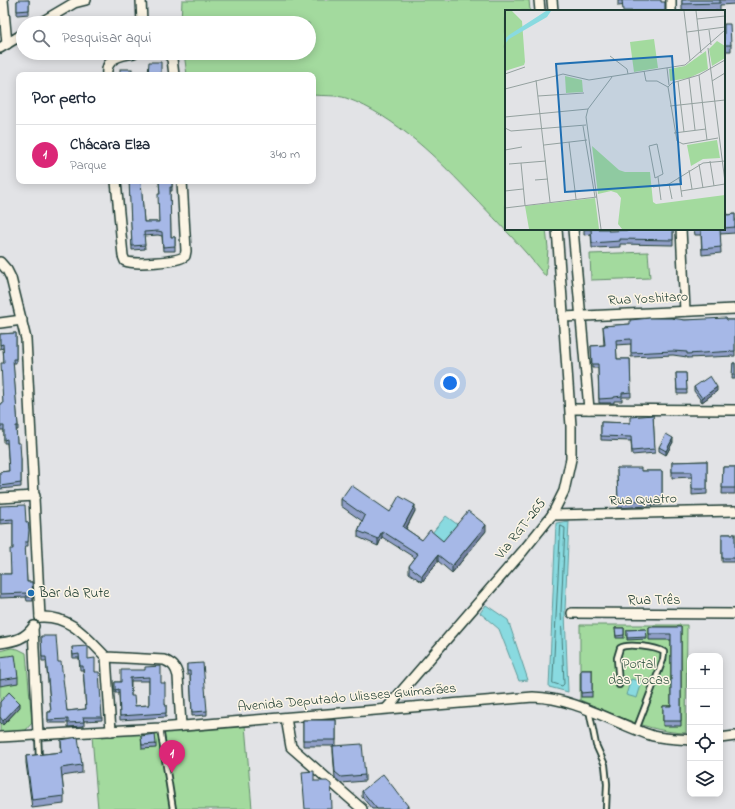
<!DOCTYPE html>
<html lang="pt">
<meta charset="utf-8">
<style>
:root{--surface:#fff;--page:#f2f2f3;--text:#1f2937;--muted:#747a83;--line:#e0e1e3;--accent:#db2777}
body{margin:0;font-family:"Indie Flower",sans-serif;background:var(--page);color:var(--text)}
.controls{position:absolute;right:12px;bottom:12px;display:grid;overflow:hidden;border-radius:8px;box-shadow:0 2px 10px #0003}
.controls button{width:36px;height:36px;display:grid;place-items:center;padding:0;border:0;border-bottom:1px solid var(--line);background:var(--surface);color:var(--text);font:20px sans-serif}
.you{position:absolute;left:450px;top:383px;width:14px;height:14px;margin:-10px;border:3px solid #fff;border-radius:50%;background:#1a73e8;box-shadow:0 0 0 6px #1a73e833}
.badge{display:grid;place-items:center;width:26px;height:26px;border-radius:50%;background:var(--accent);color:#fff;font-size:13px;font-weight:700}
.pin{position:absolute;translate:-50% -33px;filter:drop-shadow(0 1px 2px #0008)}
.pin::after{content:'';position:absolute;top:21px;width:14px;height:12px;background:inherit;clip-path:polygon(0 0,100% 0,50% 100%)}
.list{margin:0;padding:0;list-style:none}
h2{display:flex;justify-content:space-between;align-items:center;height:52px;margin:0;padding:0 16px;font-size:17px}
h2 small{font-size:13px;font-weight:400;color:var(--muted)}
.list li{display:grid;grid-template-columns:26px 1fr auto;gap:12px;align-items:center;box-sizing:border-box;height:60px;padding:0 16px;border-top:1px solid var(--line)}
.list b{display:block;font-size:15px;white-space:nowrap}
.list p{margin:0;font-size:13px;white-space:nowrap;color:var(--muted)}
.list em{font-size:13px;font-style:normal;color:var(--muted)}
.icon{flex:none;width:22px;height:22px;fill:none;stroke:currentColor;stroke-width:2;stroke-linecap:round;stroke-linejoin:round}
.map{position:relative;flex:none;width:735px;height:809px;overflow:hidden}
.search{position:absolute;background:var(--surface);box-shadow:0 2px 10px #0003;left:16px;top:16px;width:300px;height:44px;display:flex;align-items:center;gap:10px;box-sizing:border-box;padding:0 14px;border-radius:22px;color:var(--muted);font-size:15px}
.panel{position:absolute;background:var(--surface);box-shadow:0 2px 10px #0003;left:16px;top:72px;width:300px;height:112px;border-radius:8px}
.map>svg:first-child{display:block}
</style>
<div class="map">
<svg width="735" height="809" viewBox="0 0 735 809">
<rect width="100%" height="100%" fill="#e2e3e6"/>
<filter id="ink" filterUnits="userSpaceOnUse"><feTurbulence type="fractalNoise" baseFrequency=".025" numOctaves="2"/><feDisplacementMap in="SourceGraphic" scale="8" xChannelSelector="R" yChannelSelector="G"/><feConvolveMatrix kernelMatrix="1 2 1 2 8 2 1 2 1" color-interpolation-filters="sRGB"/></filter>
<g filter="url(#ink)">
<!-- green -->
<g fill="#a3da9e" stroke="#618c69">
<path d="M182 0H529L530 11H506V229H546L548 248 546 277C524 249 500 224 475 198 440 161 396 116 346 98 337 95 323 96 313 95V75H187L184 53H309V23H181Z"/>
<polygon points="648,252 650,278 591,280 590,254"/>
<path d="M580 625H687L686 733C648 732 614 714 580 700Z"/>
<polygon points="11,648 18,649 26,653 32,723 25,731 0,733 0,651"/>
<polygon points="245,725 252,809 98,809 92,736"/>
</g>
<!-- water -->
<g fill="#89dae0" stroke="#5f9b9b">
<polygon points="446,516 458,525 444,542 432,533"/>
<polygon points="569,521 565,611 568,692 549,687 556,523"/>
<polygon points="486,605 508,620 528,680 519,681 499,629 480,613"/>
<polygon points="631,679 642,682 637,698 626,695"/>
</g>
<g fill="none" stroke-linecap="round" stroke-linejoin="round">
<!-- shore -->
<polygon stroke="#497c79" stroke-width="1" points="561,526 565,528 561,611 564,684 562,686 553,683"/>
<!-- lane casing -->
<g stroke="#1f3d34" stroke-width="8">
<g id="lane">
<path d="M619 685 617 658 620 648C627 643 656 647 664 652L663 660 636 730"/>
<polyline points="589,710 596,745 605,765 607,784 606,809"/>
<polyline points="160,728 173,809"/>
<polyline points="38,735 39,759"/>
</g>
</g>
<!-- street casing -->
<g stroke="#1f3d34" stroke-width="12">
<g id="street">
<polyline points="3,0 7,44"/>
<polyline points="141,0 142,23"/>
<polyline points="539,0 540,11"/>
<polyline points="552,0 553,11"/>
<polyline points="671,0 671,11"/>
<polyline points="40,23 74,3 86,0"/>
<polyline points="0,48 23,34"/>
<polyline points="167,53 172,59 174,75"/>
<path d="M107 75C105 58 121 55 134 53"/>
<path d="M116 181 123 256 125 261C134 265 178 262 185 256L186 251 182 181"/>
<polyline points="573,229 589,409"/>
<polyline points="681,229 685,311"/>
<polyline points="0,262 7,270 11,278 26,339 40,617"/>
<polyline points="563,317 735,309"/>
<polyline points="0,323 22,320"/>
<polyline points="571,409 735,410"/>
<polyline points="0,498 35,496"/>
<polyline points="552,515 735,511"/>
<polyline points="572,613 735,614"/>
<path d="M40 617C70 615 87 638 106 657L164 660C173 664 176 667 178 676L181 726"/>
<polyline points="33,628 38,735"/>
<path d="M0 643C15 641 25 639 34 626"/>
<polyline points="106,657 111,731"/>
<polyline points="387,708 523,551 552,515 564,491 571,459 571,426 557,229"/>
<polyline points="286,718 291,747 362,809"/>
<path d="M0 737 160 728 533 697C576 698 613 723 653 736 665 739 678 739 690 740"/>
<polyline points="720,738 735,736"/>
</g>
</g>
<!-- lane -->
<use href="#lane" stroke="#fcf5e5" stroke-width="4.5"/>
<!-- street -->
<use href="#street" stroke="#fcf5e5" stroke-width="9"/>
</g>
<!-- wall -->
<g fill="#8f9ec7" stroke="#1f3d34" fill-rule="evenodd">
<polygon points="29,0 29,14 17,15 17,1"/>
<polygon points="618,0 661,2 618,6"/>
<polygon points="682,0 735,0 735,4 720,5 720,11 682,11"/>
<polygon points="724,24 731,45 731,51 724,51"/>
<polygon points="129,181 141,181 144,222 159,222 160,194 159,181 172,181 172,191 170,191 171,237 175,237 175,251 163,251 162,236 158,235 144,236 145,249 132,250 130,191"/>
<polygon points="724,208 727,215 735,214 735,233 720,234 721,253 702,255 701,235 695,235 694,229 724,229"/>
<polygon points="584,229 608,229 608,231 673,229 673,245 620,244 620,247 592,248 591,234 584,235"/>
<polygon points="685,320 735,320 735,356 687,358 687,357 673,355 631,357 631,344 616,345 617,359 630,359 631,397 622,397 622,401 614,401 614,403 599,403 598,368 592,368 591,346 604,345 603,326"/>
<polygon points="16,333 16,363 13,363 18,426 18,430 16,430 17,443 21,459 21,487 0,489 0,472 9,471 7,443 4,443 4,430 0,430 0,404 3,404 4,363 3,348 0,349 0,334"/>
<polygon points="733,363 735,363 735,379 732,379"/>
<polygon points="676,373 686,373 687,394 677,394"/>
<polygon points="694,387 717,391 702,402 694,391"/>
<polygon points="653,415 655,453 632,455 631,441 601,440 601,422 630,423"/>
<polygon points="673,442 666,455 659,451 659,447"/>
<polygon points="707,461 707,494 692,495 692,477 672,478 672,462"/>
<polygon points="723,467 735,467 735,494 722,494"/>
<polygon points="617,468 641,471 662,471 662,505 618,508"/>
<polygon points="341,499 390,512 415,511 406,529 422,540 443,541 486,531 452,573 438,561 422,582 409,573 409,566 415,558 382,537 378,546 358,537 358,531 362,521 341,506"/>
<polygon points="0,506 26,522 28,522 28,546 25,546 27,582 32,582 33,601 27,601 26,597 0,598 0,574 11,574 13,549 13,523 0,524"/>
<rect x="722" y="534" width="13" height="28"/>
<polygon points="649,627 681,627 681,726 663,726 663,706 671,706 671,640 649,640"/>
<polygon points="615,628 624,628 624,638 616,638"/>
<polygon points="646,629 647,639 627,640 627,630"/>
<polygon points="41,636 58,662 67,711 86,709 83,670 80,670 79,658 73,658 72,647 88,659 95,672 102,717 102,720 84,721 84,726 68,727 68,723 48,723 48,712 51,712 46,661 42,661"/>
<polygon points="0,657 18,677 18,683 0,686"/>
<polygon points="187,664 207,711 207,715 192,716 190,675 187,675"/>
<path d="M145 670 161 683 165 705H166V717L120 720 119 693H115V682H121ZM131 681H149V705L135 706 131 696Z"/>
<rect x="581" y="670" width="11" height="27"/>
<polygon points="0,702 20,707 3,725 0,722"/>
<polygon points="303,720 336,720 336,746 365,775 365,781 341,783 335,778 333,752 333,746 335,746 303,746"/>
<polygon points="141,736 156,744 156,748 142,749"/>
<polygon points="61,740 82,765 82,773 62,776 64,796 64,804 32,808 26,763 26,756 61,752"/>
<polygon points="362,791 408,809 372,809 362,797"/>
</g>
<!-- shaded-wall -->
<g fill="#7481a2" stroke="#1f3d34">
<polygon points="717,387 717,391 702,402 702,398"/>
<polygon points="673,438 673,442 666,455 666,451"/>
<polygon points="415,505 415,511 403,534 403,527"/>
<polygon points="486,525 486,531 452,573 452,566"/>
<polygon points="382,531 382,537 378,546 378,539"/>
<polygon points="438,555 438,561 422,582 422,576"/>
<polygon points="20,703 20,707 3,725 3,721"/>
<polygon points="408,806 408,809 404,809"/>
</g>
<!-- building -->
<g fill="#a6b8e7" stroke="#1f3d34" fill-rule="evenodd">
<polygon points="18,0 29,0 29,10 17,11 17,1 18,1"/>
<polygon points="618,0 661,0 661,2 665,2 665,11 623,11 622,0"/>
<polygon points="682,0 720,0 720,3 682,4"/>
<polygon points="724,24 730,24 731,45 724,45"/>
<polygon points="149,62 161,62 161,75 148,75"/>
<rect x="120" y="69" width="12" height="6"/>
<polygon points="129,181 141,181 144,222 159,222 158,194 160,194 159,181 172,181 172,187 170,187 171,237 175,237 175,246 163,247 162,232 158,231 144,232 145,245 132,246"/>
<polygon points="724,208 726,208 727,215 735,214 735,227 724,228"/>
<polygon points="584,229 608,229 608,231 633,230 633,229 673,229 673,240 620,239 620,241 592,243 591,229"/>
<polygon points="694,229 720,229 721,247 702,249 701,229 695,230"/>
<polygon points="650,318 671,318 685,320 726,318 727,320 735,320 735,351 687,354 687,352 673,351 631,353 631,339 616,340 617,359 630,359 631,392 622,393 622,396 614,397 614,398 599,399 598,364 592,364 591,346 605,345 603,326 630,324 630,320"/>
<polygon points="16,333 16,359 13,359 18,426 16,426 17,443 20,443 21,459 21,483 0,486 0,472 9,471 7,439 4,440 4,426 0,426 0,404 3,404 1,363 4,363 3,344 0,345 0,334"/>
<polygon points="733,363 735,363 735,375 732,375"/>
<polygon points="676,373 686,373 687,390 677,390"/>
<polygon points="710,376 717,387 702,398 694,387"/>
<polygon points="653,415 655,449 632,451 631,437 601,436 601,422 630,423 630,417"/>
<polygon points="666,434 673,438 666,451 659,447"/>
<polygon points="707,461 707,489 692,489 692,472 672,472 672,462"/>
<polygon points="723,467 735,467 735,488 722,488"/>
<polygon points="617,468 641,468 641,471 662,471 662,499 618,502"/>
<polygon points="351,485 390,512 399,496 415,505 403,527 422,540 430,530 443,541 468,511 486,525 452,566 438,555 422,576 409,566 418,554 382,531 378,539 358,531 365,516 341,499"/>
<polygon points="25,505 26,522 28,522 29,530 28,542 25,542 27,582 32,582 33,597 27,597 26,593 0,594 0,574 11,574 10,549 13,549 13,519 0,520 0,506"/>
<rect x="722" y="534" width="13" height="24"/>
<polygon points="649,627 681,627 681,721 663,721 663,706 671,706 671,634 649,634"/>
<polygon points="615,628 624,628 624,635 616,636"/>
<polygon points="646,629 647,637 627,638 627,630"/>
<polygon points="41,636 56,636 58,662 61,662 67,711 86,709 83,666 80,666 79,654 73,655 72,647 88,646 88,659 95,658 95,672 99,672 102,717 83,717 84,722 68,723 68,719 48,720 48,712 51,712 46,657 42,657"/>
<polygon points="15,655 18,677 0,680 0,657"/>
<polygon points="203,663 207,711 192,712 190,671 187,671 187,664"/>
<path d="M161 666V683H165V705H166V713L120 716 119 689 115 690V682H121V670H145V667ZM149 677V705L135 706 134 696H131L130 678Z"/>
<polygon points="581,670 592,670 592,692 581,693"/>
<polygon points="9,692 20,703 3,721 0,717 0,702"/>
<rect x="303" y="720" width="33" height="20"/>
<polygon points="155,734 156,744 142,745 141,736"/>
<polygon points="78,737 82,765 61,768 64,796 32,800 26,756 62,752 61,740"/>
<polygon points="362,744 365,775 341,777 335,772 333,746"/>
<polygon points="314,771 314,781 327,781 331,784 332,809 305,809 302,772"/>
<polygon points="383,774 408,806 404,809 377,809 362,791"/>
</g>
</g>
<!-- markers -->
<circle fill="#1f6fb2" stroke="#fcf5e5" stroke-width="1.5" cx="31" cy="593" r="4"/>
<g text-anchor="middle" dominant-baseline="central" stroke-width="3" stroke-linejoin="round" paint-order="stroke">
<!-- street labels -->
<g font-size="14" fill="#1f3d34" stroke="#fcf5e5">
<text transform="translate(648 299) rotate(-3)">Rua Yoshitaro</text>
<text transform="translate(643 500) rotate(-2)">Rua Quatro</text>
<text transform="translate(521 529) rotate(-52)">Via RGT-265</text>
<text x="654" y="600">Rua Três</text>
<text transform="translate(347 698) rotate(-5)">Avenida Deputado Ulisses Guimarães</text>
</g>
<!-- poi labels -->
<g font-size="14" fill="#1f3d34" stroke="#fcf5e5" text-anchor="start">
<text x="39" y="593">Bar da Rute</text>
</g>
<!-- park labels -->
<g font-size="14" fill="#395c49" stroke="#fcf5e5">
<text x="639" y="664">Portal<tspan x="639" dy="16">das Tocas</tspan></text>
</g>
</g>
<!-- overview -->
<g transform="translate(505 10)">
<rect width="220" height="220" fill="#e2e3e6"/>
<path d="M0 1H7L17 11 20 52 19 55 0 61ZM149 29 153 58 129 62 125 32ZM212 31 220 36V48L207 56 204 39ZM201 41 203 59 184 68 165 71 164 59 180 56ZM60 66 77 70 78 82 61 83ZM212 130 215 148 198 149 186 156 182 135ZM87 136 114 160 120 162H145L148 192 151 194 220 185V219H117L113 214 116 188 112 183 106 181 93 184ZM90 188 94 219H24L20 196Z" fill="#a3da9e"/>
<path d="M41 1H46L42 7 4 29 0 34V29L4 25Z" fill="#89dae0"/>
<path fill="none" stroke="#94a19f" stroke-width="1" d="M179 1 185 51M191 1 196 43M192 9 220 6M204 20 206 35M182 22 220 17M203 38 220 172M105 46 122 59 123 64M162 58 164 75M139 61 141 71H152L163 77M0 64 20 57M194 65 202 130M184 68 190 120M31 70 45 192M173 71 179 122M207 71 220 63M163 77 172 131 178 134 213 128M163 77 167 73 194 65 220 50M0 79 58 64 84 70 180 55 220 20M33 86 79 83M165 96 220 90M0 107 83 99M78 116 90 187M0 118 6 121 81 115M169 123 201 119M64 132 71 189M152 134 158 164 150 168 144 136ZM39 135 82 130M0 140 17 137M205 151 209 176M16 153 20 195M4 154 41 151M194 154 198 178M184 160 187 179M153 167 156 190M174 167 177 187M30 170 43 169M164 174 167 189M148 177 164 174 198 153 220 151M0 181 18 179M176 181 220 174M0 198 92 187M96 219 81 107 83 99 107 67"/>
<path fill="#1f6fb2" fill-opacity="0.15" stroke="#1f6fb2" stroke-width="2" d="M167 46 176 174 60 182 51 54Z"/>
<rect width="220" height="220" fill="none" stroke="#1f3d34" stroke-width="2"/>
</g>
</svg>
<div class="controls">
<button>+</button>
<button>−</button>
<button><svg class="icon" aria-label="locate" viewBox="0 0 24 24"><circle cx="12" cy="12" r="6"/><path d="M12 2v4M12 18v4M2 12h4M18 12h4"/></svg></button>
<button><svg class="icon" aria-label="layers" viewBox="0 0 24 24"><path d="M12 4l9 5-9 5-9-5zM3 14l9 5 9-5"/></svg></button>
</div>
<div class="you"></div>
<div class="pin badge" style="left:172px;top:773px">1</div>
<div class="search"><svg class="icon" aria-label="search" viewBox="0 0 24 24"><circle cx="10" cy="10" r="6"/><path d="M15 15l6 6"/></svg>Pesquisar aqui</div>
<section class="panel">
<h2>Por perto<small></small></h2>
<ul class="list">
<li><span class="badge">1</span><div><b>Chácara Elza</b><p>Parque</p></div><em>340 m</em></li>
</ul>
</section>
</div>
